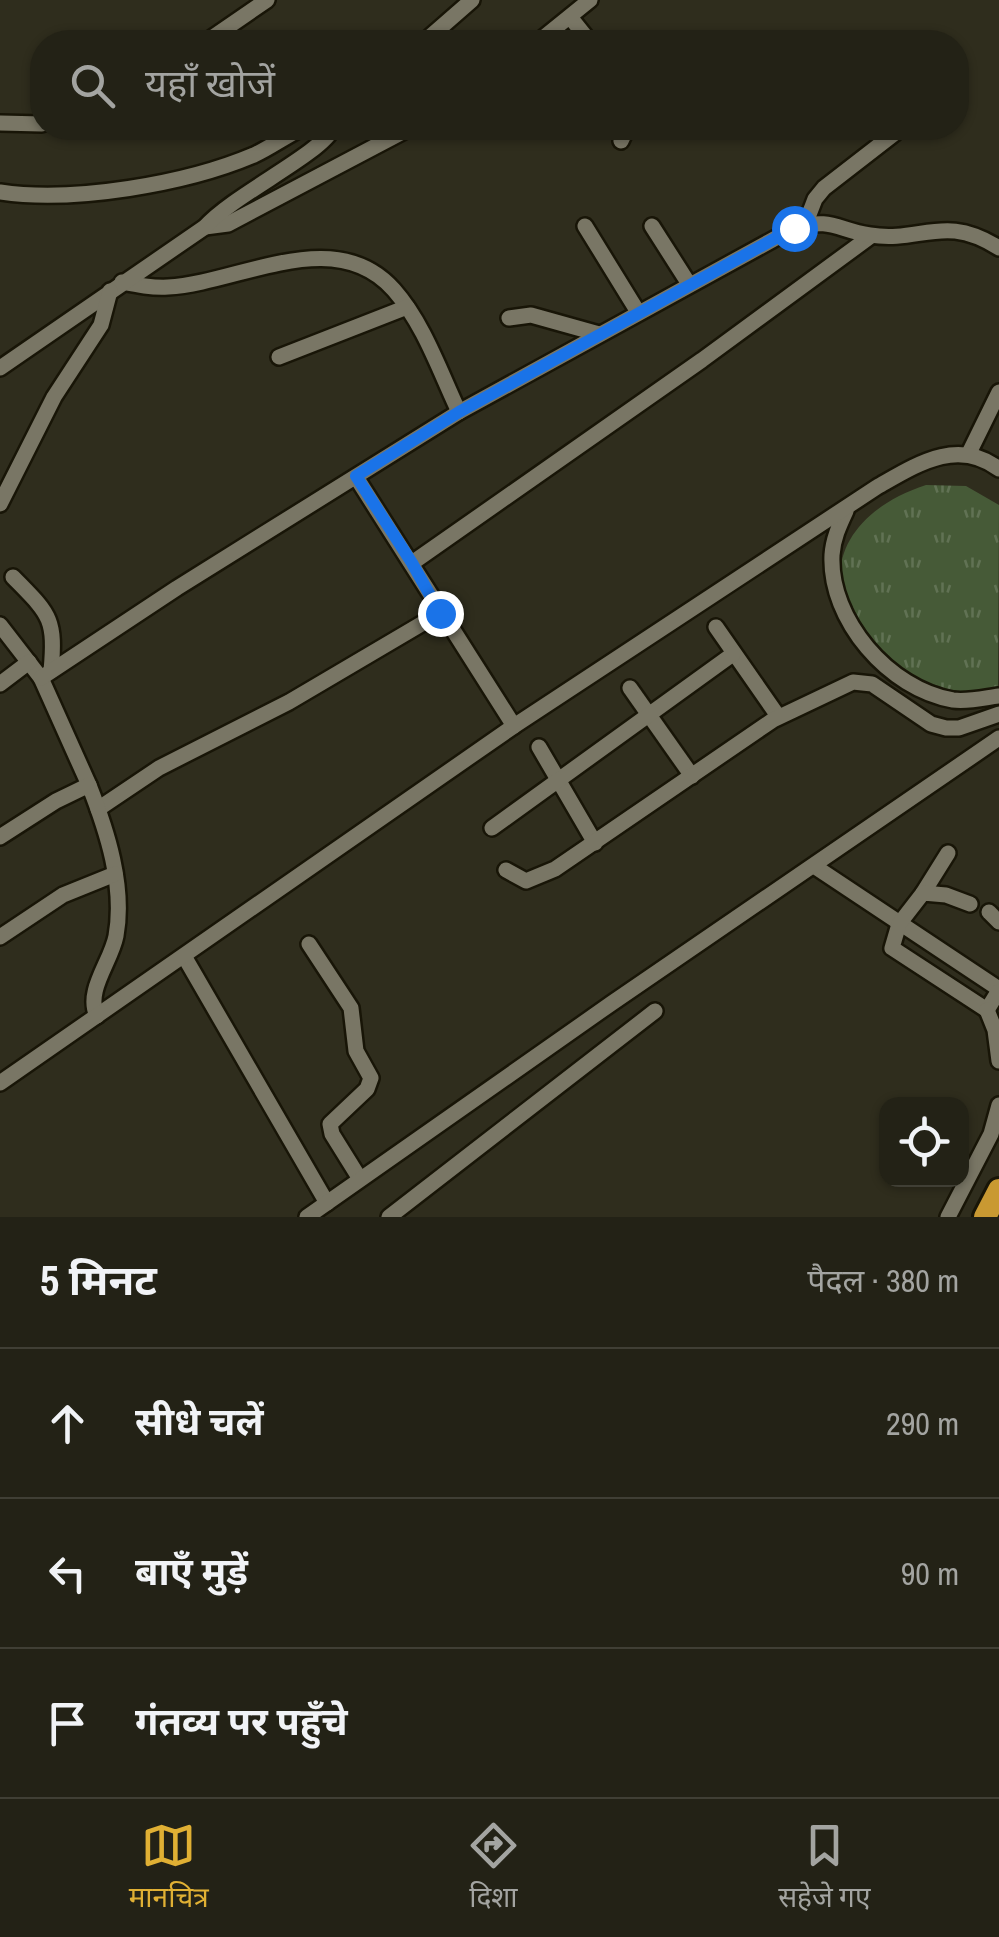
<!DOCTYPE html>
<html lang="hi">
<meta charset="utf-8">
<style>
:root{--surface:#232216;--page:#2b2a1f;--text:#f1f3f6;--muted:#a3a4a1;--line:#403f35;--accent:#e0b034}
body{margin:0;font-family:"Archivo Narrow","Noto Sans Devanagari",sans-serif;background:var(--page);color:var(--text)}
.controls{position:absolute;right:30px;bottom:30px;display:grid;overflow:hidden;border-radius:20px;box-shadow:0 2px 8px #0004}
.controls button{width:90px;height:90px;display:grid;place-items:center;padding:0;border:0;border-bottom:2px solid var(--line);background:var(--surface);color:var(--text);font:50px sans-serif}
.stop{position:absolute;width:30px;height:30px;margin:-22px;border:8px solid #1a73e8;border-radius:50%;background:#fff}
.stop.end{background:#1a73e8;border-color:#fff;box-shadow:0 2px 10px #0008}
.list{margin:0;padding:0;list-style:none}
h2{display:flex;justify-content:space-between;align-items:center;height:130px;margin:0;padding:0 40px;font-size:42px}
h2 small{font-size:32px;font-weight:400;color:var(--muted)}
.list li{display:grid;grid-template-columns:65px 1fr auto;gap:30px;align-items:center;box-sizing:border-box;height:150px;padding:0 40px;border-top:2px solid var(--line)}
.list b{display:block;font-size:38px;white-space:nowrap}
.list em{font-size:32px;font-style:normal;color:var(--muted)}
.icon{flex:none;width:55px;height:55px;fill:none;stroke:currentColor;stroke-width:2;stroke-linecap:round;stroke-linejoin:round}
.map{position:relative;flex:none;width:999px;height:1217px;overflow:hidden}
.search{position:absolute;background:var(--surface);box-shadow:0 2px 8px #0004;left:30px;right:30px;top:30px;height:110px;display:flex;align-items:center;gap:25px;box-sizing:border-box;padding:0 35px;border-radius:40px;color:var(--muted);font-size:38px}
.sheet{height:580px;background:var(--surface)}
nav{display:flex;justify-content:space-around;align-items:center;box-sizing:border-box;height:140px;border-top:2px solid var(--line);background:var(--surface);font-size:28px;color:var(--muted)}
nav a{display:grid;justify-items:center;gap:5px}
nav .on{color:var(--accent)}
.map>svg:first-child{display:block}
</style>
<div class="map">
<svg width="999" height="1217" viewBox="0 0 999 1217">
<defs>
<pattern id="grass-tufts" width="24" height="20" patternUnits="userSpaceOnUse" patternTransform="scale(2.5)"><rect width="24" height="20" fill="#465a37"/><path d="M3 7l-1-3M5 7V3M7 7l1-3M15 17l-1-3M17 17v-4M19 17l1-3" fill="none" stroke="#617254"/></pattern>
</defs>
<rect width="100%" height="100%" fill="#2f2d1d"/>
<!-- grass -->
<path fill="url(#grass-tufts)" d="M926 485 966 486 999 505 998 687C975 691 944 695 922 685 911 680 900 668 891 661 808 598 831 516 926 485Z"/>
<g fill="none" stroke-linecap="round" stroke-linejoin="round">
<!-- minor casing -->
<g stroke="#181507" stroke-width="20">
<g id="minor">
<polyline points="570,17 590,42"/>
<polyline points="206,42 267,0"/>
<polyline points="424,42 472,0"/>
<polyline points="538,42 590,0"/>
<polyline points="0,123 42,124"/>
<polyline points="621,141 627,128"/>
<path d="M0 192C73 203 186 184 254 155 271 147 286 136 302 128"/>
<polyline points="805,225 815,199 824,188 895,133"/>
<polyline points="585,226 638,312"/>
<polyline points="652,226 689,284"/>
<polyline points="205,227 228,224 410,128"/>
<path d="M122 282C137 285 152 288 168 287 240 283 335 223 394 290 424 324 440 372 459 412"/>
<polyline points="509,318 531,315 599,334"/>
<polyline points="279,357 407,307"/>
<path d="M0 368 205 227C233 195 321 154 333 128"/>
<polyline points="969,453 999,392"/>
<polyline points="356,477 514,726"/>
<polyline points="0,504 54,397 101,325 110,291"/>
<path d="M846 511C839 526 833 539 832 555 829 620 889 689 953 700 968 702 984 698 999 696"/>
<polyline points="412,563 702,360 871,236"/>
<path d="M13 577C49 614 56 617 51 671"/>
<polyline points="0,625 41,678 89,785"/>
<polyline points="716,627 778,716"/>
<path d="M41 678 177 588 459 412 794 228C833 217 836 230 870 235 922 243 944 213 999 248"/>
<polyline points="0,684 29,662"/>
<polyline points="630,688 692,776"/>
<polyline points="539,747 595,843"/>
<polyline points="98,809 159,768 289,702 440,613"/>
<polyline points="492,828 733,654"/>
<path d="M0 837 56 801 89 785C107 831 125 886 116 936 111 962 85 991 97 1016"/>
<polyline points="814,866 999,989"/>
<polyline points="506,870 526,881 555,869 773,720 853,682 872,684 931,724 946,728 959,728 999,714"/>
<polyline points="923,893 948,853"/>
<polyline points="970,904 946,895 923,893 899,924 892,948 987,1010 998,992"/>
<polyline points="989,912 999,922"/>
<polyline points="0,937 63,895 115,874"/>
<polyline points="309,944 351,1008 356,1051 371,1078 367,1089 330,1124 332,1134 360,1179"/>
<polyline points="184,956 327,1203"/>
<polyline points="987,1010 995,1030 999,1061"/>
<path d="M0 1083 514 726 877 487C916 465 957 437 999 469"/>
<polyline points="307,1217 612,1003 999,738"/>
<polyline points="389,1217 655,1011"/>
<polyline points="948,1217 991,1134 999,1105"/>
</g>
</g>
<!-- highway casing -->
<g stroke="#181507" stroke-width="28">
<polyline id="highway" points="985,1217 999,1190"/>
</g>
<!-- minor -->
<use href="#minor" stroke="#797665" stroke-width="15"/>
<!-- highway -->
<use href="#highway" stroke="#c99932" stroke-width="22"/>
</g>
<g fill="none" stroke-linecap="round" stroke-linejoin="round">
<!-- route -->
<polyline stroke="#1a73e8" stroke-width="12" points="440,613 412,563 356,476 459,412 794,228"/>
</g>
</svg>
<div class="controls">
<button><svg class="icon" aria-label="locate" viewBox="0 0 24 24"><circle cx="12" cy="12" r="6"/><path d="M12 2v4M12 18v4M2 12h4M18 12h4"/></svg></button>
</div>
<div class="stop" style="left:794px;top:228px"></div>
<div class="stop end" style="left:440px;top:613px"></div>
<div class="search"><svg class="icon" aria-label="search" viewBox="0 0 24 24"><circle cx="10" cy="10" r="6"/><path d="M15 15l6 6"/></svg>यहाँ खोजें</div>
</div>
<section class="sheet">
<h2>5 मिनट<small>पैदल · 380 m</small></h2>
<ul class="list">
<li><svg class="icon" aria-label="ahead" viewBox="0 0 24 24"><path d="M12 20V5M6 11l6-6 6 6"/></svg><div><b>सीधे चलें</b></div><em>290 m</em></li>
<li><svg class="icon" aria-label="left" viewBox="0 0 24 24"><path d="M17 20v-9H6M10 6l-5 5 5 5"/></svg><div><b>बाएँ मुड़ें</b></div><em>90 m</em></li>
<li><svg class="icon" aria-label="arrive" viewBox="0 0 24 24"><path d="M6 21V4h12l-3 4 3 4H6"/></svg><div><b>गंतव्य पर पहुँचे</b></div></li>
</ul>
</section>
<nav>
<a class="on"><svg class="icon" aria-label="map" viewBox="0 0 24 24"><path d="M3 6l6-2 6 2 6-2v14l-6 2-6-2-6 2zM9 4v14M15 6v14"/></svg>मानचित्र</a>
<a><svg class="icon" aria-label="directions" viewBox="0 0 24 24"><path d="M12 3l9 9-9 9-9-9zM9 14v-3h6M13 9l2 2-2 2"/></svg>दिशा</a>
<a><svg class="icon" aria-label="saved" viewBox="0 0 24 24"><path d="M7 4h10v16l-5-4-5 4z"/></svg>सहेजे गए</a>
</nav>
